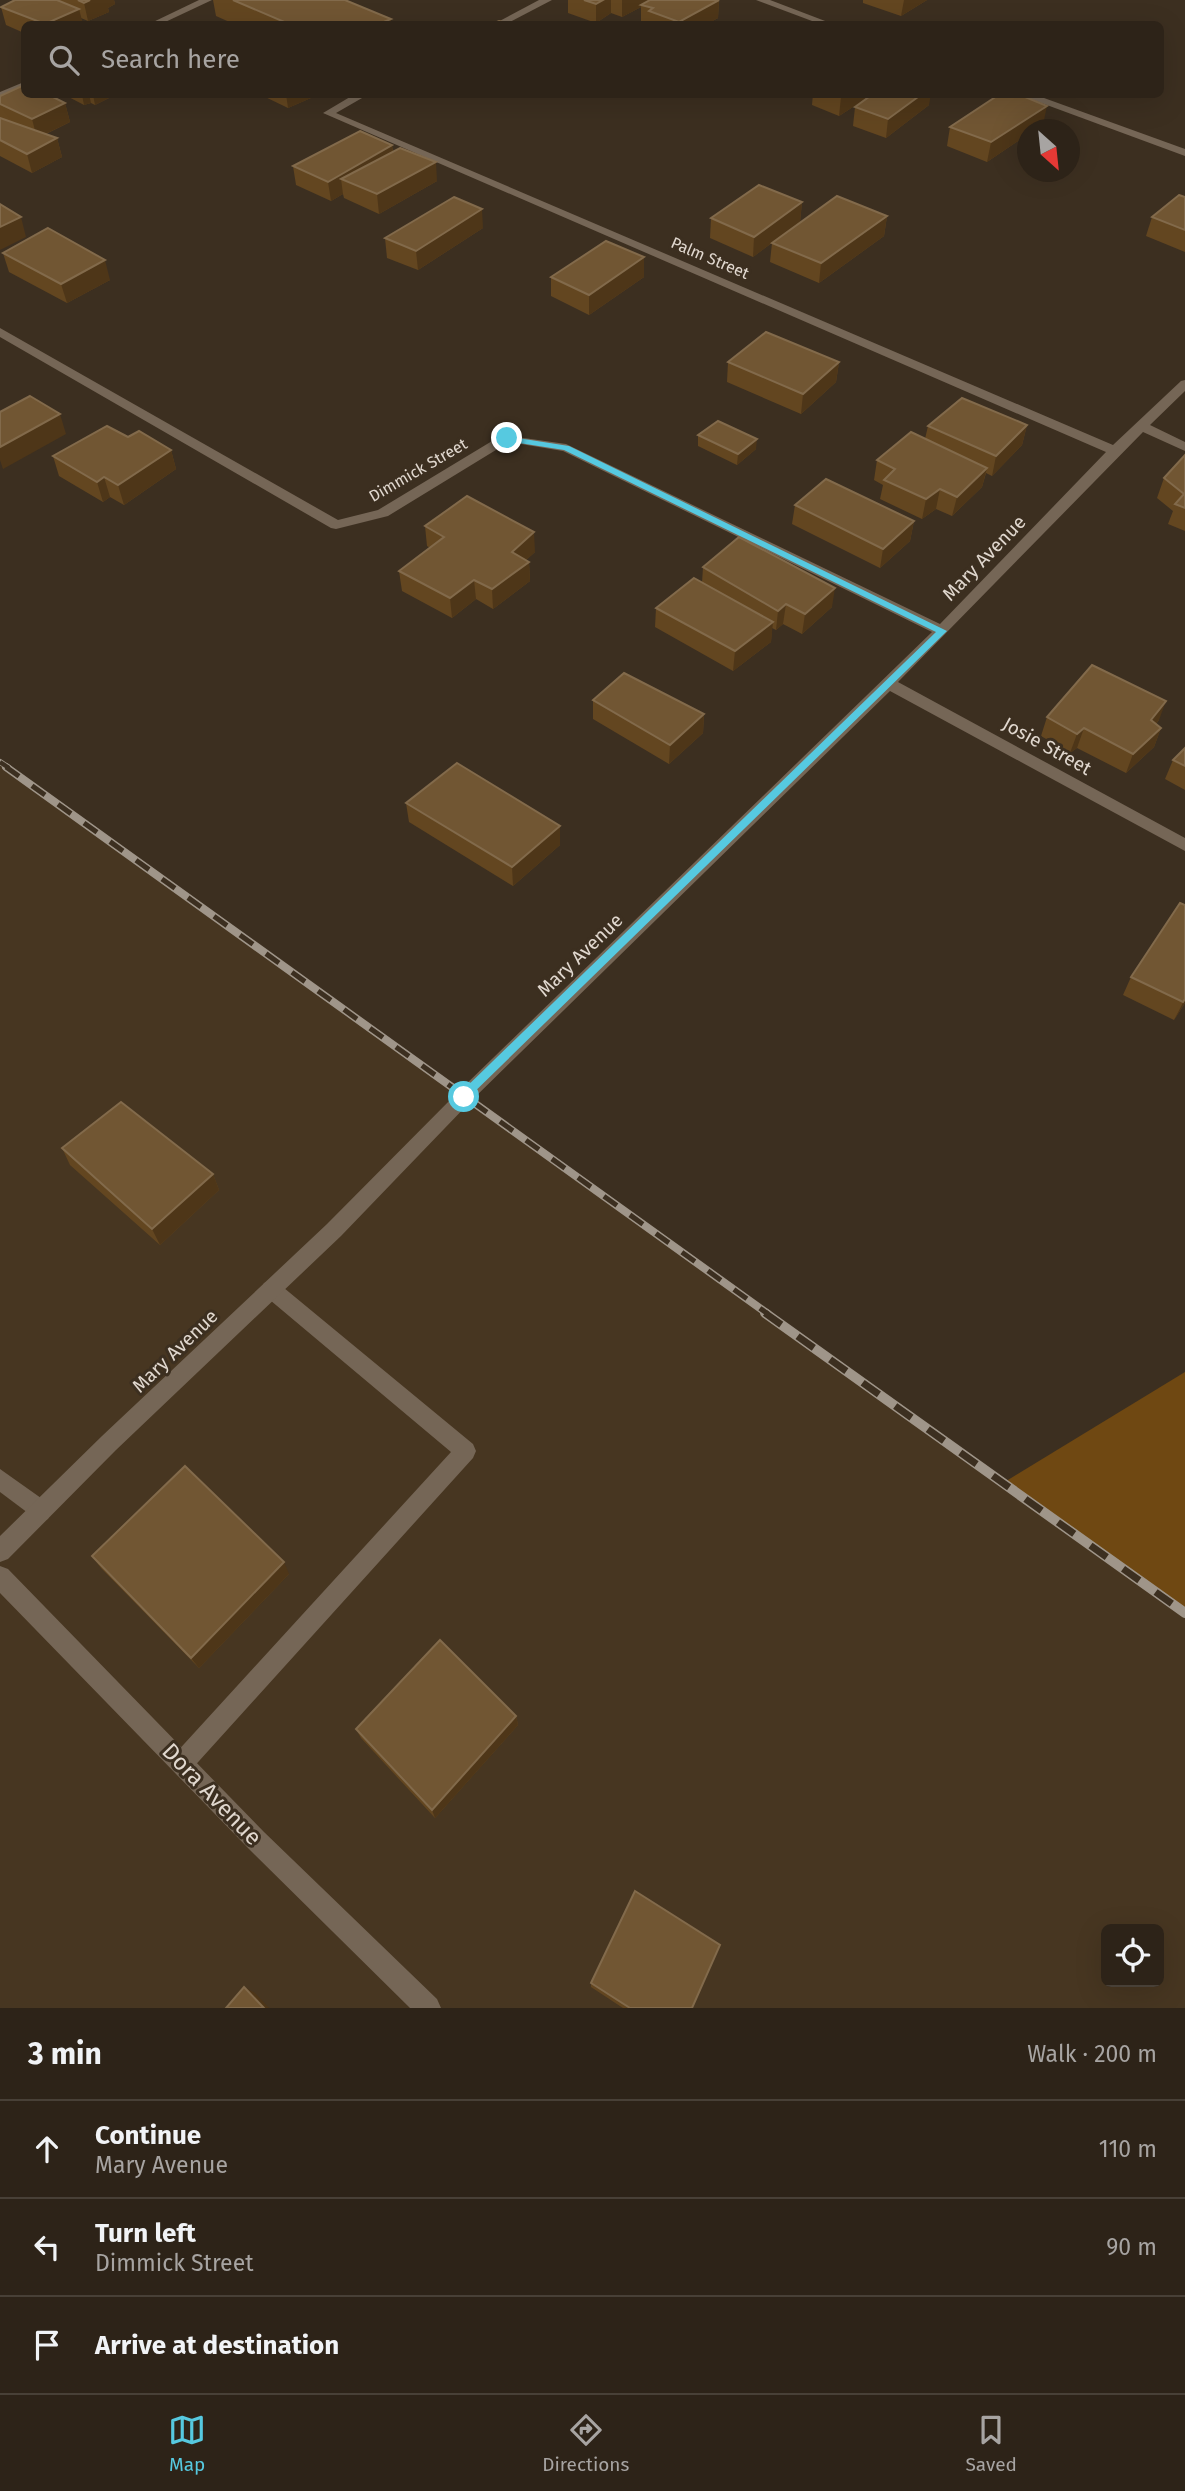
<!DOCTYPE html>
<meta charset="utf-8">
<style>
:root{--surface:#2d2318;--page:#392f25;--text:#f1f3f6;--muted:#a7a4a2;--line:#484037;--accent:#56c9e0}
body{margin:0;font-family:"Fira Sans",sans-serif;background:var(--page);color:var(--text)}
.controls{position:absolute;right:21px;bottom:21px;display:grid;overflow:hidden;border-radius:10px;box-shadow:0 7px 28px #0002}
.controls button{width:63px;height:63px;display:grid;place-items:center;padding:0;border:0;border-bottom:2px solid var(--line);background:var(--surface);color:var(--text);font:35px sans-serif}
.compass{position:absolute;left:1017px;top:119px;width:63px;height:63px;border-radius:50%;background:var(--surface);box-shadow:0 7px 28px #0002;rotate:153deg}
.stop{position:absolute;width:21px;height:21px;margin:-16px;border:5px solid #56c9e0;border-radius:50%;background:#fff}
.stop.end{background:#56c9e0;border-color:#fff;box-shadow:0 2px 7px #0008}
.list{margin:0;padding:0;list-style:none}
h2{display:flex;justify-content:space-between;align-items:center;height:91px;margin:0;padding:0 28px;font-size:30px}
h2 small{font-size:23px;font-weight:400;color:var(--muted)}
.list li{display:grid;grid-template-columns:46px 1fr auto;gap:21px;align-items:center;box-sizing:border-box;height:98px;padding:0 28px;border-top:2px solid var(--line)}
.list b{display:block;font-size:26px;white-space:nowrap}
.list p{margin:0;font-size:23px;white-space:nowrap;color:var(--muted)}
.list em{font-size:23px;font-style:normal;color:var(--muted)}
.icon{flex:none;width:38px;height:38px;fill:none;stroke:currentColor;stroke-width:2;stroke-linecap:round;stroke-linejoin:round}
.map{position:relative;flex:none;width:1185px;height:2008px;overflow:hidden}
.search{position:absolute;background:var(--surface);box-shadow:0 7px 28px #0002;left:21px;right:21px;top:21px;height:77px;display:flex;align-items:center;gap:18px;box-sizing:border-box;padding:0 24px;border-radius:10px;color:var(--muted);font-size:26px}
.sheet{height:385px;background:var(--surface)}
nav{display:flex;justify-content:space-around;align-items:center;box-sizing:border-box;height:98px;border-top:2px solid var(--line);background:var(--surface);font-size:19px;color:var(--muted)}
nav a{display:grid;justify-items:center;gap:4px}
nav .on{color:var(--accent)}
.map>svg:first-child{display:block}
</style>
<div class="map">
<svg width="1185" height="2008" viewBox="0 0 1185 2008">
<rect width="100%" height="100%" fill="#3c2f20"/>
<!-- built -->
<path fill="#473621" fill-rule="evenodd" d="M0 762 1185 1615V2008H0ZM1106 1929H1159V1982H1106Z"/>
<!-- green -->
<polygon fill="#6f4812" points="1185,1372 1185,1613 1003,1483"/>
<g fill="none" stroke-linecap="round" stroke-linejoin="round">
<!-- lane -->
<g fill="#756656" fill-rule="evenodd">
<polygon points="271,1280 278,1283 473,1444 476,1451 473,1458 190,1771 182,1775 174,1771 170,1763 174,1755 451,1452 264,1295 261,1289 264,1283"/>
<polygon points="0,1469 48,1503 51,1511 48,1519 40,1522 0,1492"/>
</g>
<!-- street -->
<g fill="#756656" fill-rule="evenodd">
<polygon points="539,0 552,0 506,24 494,24"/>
<polygon points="756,0 770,0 833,24 820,24"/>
<polygon points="355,94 369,94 336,113 1113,445 1181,381 1185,380 1185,391 1150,425 1185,442 1185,451 1143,432 898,682 1185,838 1185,851 890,691 470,1102 341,1236 116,1450 8,1559 0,1562 0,1536 102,1436 327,1224 458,1092 932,632 563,451 509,442 388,516 336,529 331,528 0,337 0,328 338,520 378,510 502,435 566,444 940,624 1106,452 323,113"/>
<polygon points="1017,94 1033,94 1185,149 1185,156"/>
<polygon points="0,1566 8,1569 264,1832 437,1999 441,2008 410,2008 248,1848 0,1593"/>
</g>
<!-- secondary -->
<g fill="#756656" fill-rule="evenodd">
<polygon points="199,0 212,0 161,24 149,24"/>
<polygon points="24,82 24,89 0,99 0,92"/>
</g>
<!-- rail-far2 casing -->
<g stroke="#9f9589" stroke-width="6">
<polyline id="rail-far2" points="0,762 9,768"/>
</g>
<!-- rail-far1 casing -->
<g stroke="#9f9589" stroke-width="8">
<polyline id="rail-far1" points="6,767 768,1314"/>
</g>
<!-- rail casing -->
<g stroke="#9f9589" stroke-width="10">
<polyline id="rail" points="765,1313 1185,1613"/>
</g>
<!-- rail-far2 -->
<use href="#rail-far2" stroke="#3c2f20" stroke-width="4.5" stroke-dasharray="12" stroke-linecap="butt"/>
<!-- rail-far1 -->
<use href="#rail-far1" stroke="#3c2f20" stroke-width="5" stroke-dasharray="16" stroke-linecap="butt"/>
<!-- rail -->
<use href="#rail" stroke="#3c2f20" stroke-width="7" stroke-dasharray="20" stroke-linecap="butt"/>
</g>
<!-- wall -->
<g fill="#634620">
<polygon points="15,0 114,0 115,4 108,8 109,12 88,21 81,18 83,24 24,24 24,33 6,25 1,7"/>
<polygon points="213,0 345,0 391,24 234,24 216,16"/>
<polygon points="568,0 719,0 718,18 707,24 645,24 641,23 641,7 622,17 611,13 596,23 568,13"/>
<polygon points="863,0 927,0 901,16 863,3"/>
<polygon points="63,94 117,94 95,105 91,103 84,105"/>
<polygon points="259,94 320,94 288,108"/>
<polygon points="813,94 873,94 839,116 812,105"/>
<polygon points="0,96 65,103 70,122 46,134 57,138 62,157 32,173 0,156"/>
<polygon points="929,105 886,138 853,126 855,107"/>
<polygon points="1043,125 1027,130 1027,135 987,162 947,146 950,127"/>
<polygon points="392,145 393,152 437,181 379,214 344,198 343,194 331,201 296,185 293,166"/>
<polygon points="1185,197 1185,252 1146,236 1152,217"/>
<polygon points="802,202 800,222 753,257 710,238 711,218"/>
<polygon points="887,216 884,236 819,283 770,262 772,243"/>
<polygon points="483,228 418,270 387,258 385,238"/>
<polygon points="3,253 110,280 67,303 9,272"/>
<polygon points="551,277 644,277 589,315 551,296"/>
<polygon points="728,362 839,362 836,382 801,414 727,382"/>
<polygon points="1027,425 1022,445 992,476 986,473 982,487 952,516 936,509 922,519 880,499 883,485 874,480 877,460 925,439 928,426"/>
<polygon points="698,435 756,449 737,465 698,446"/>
<polygon points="128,437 171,450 176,469 124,505 110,497 103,502 59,476 53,456"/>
<polygon points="1185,455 1185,531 1168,524 1173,511 1157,498 1164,478"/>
<polygon points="795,505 914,521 910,541 880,568 792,524"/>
<polygon points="425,526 535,552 526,560 529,562 530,581 493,609 476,599 452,618 402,591 399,571 430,548 427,546"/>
<polygon points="703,567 832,607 802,634 783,624 776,630 772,628 771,642 733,671 655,627 656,608 702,583"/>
<polygon points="593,700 704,714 703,733 669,764 593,719"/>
<polygon points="1047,717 1159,720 1156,724 1161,728 1154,747 1126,773 1077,748 1070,753 1041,736"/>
<polygon points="1185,748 1185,790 1165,779 1173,760"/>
<polygon points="406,803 560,826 560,845 513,886 409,822"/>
<polygon points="1131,977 1185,1003 1174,1020 1123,995"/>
<polygon points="62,1148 213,1174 219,1190 160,1245 70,1165"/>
<polygon points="92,1556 289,1574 199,1668 101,1568"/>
<polygon points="516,1716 518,1725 435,1818 361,1738 356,1729"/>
<polygon points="591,1983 692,2008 623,2008 591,1987"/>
</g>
<!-- shaded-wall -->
<g fill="#4e3618">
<polygon points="90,0 114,0 115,4 108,8 109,12 88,21 84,3"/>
<polygon points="603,0 611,0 611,13 596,23 596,4"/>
<polygon points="622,0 653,0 641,5 641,7 622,17"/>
<polygon points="719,0 718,18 707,24 678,24 679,22"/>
<polygon points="904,0 927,0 901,16"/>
<polygon points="79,9 83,24 47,24"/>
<polygon points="391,19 391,24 379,24"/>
<polygon points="84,94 89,94 91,103 84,105 82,95"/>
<polygon points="94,94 117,94 95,105 93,95"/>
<polygon points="286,94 320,94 288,108"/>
<polygon points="846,94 873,94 839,116 841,97"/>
<polygon points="917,94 931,94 929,105 886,138 888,119"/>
<polygon points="65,103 70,122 37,138 32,119"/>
<polygon points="1047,106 1043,125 1035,130 1027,130 1027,135 987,162 991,142"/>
<polygon points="57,138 62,157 32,173 27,154"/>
<polygon points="392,145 394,164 341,179 343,194 331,201 328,182"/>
<polygon points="436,162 437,181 379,214 377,194"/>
<polygon points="802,202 800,222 753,257 754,237"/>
<polygon points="482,209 483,228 418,270 416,251"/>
<polygon points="887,216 884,236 819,283 821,263"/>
<polygon points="21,217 26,237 0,250 0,227"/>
<polygon points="644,257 644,277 589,315 589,295"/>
<polygon points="105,260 110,280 67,303 61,284"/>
<polygon points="839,362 836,382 801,414 803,394"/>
<polygon points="60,414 66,434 3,469 0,460 0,447"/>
<polygon points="1027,425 1022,445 992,476 996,456"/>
<polygon points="757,439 756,449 737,465 738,454"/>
<polygon points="171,450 176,469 124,505 118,485"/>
<polygon points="987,468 982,487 952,516 957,497"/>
<polygon points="104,477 110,497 103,502 97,482"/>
<polygon points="940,489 936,509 922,519 926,499"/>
<polygon points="914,521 910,541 880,568 883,549"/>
<polygon points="534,532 535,552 513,572 512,552"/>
<polygon points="529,562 530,581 493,609 492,589"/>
<polygon points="474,580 476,599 452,618 450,598"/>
<polygon points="835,588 832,607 802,634 805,614"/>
<polygon points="786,604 783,624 776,630 778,611"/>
<polygon points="773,622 771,642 733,671 735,651"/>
<polygon points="1166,701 1159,720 1143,739 1151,720"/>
<polygon points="704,714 703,733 669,764 670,745"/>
<polygon points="1084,728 1077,748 1070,753 1077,734"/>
<polygon points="1161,728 1154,747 1126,773 1133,754"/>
<polygon points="560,826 560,845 513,886 512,867"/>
<polygon points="1185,999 1185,1003 1174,1020"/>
<polygon points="213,1174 219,1190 160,1245 152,1229"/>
<polygon points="284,1562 289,1574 199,1668 191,1658"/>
<polygon points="516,1716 518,1725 435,1818 432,1810"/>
<polygon points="244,1987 255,1993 269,2008 264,2008"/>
</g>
<!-- building -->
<g fill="#715633" stroke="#826a4b" stroke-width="2">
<polygon points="15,0 57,0 79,9 45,24 1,7"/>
<polygon points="78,0 90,0 84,3"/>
<polygon points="233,0 345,0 391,19 379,24 289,24"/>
<polygon points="584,0 603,0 596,4"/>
<polygon points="650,0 719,0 679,22 649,11 653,8 641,5"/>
<polygon points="499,21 509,24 492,24"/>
<polygon points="24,85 24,94 47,94 65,103 32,119 0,104 0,96"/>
<polygon points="834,94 846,94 841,97"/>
<polygon points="873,94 922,94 888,119 855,107"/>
<polygon points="1000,94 1018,94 1047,106 991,142 950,127"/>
<polygon points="0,118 57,138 27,154 0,140"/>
<polygon points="360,131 392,145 328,182 293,166"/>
<polygon points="400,148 436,162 377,194 341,179"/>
<polygon points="759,185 802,202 754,237 711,218"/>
<polygon points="1179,195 1185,197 1185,230 1152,217"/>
<polygon points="837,196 887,216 821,263 772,243"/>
<polygon points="454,197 482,209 416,251 385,238"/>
<polygon points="0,204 21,217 0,227"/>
<polygon points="48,228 105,260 61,284 3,253"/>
<polygon points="606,241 644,257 589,295 551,277"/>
<polygon points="766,332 839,362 803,394 728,362"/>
<polygon points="30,396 60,414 0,447 0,412"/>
<polygon points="962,398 1027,425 996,456 928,426"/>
<polygon points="718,421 757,439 738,454 698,435"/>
<polygon points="107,426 128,437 139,431 171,450 118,485 104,477 97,482 53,456"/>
<polygon points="911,432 987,468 957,497 940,489 926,499 884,480 895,469 877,460"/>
<polygon points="1185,455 1185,508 1175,504 1184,494 1164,478"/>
<polygon points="826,479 914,521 883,549 795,505"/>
<polygon points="467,496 534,532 512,552 529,562 492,589 474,580 450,598 399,571 444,537 425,526"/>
<polygon points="739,537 835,588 805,614 786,604 778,611 703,567"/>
<polygon points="694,578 773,622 735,651 656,608"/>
<polygon points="1092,665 1166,701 1151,720 1161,728 1133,754 1084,728 1077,734 1047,717"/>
<polygon points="624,673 704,714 670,745 593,700"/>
<polygon points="1185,748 1185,766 1173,760"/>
<polygon points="457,763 560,826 512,867 406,803"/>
<polygon points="1180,903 1185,905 1185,999 1183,1002 1131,977"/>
<polygon points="121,1102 213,1174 152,1229 62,1148"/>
<polygon points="185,1466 284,1562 191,1658 92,1556"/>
<polygon points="440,1640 516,1716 432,1810 356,1729"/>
<polygon points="635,1891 720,1945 692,2008 630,2008 591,1983"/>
<polygon points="244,1987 264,2008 226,2008"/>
</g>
<!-- route -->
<polygon fill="#56c9e0" points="504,436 569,446 947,631 464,1102 458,1097 459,1094 936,632 564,450 507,441"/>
<g text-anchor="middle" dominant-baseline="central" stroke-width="6" stroke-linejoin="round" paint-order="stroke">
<!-- far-street labels -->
<g font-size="16" fill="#e1d8cf" stroke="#3c2f20">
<text transform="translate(710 258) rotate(23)">Palm Street</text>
<text transform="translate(418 470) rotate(-30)">Dimmick Street</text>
</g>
<!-- street labels -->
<g font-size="19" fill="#e1d8cf" stroke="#3c2f20">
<text transform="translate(984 558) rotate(-46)">Mary Avenue</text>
<text transform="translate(1047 746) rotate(29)">Josie Street</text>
<text transform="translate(580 955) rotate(-44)">Mary Avenue</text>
<text transform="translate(175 1351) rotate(-44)">Mary Avenue</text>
</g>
<!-- near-street labels -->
<g font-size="23" fill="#e1d8cf" stroke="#3c2f20">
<text transform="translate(212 1794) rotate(46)">Dora Avenue</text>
</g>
</g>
</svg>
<div class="controls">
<button><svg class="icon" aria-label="locate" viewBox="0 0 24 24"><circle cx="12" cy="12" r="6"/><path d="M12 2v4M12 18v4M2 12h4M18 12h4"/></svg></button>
</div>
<svg class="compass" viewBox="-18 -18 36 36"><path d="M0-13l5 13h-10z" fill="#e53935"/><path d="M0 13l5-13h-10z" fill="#a7a4a2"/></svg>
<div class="stop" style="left:464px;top:1097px"></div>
<div class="stop end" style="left:507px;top:438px"></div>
<div class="search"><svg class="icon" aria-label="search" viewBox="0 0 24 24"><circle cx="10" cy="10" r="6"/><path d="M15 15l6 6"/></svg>Search here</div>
</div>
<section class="sheet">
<h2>3 min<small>Walk · 200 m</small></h2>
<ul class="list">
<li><svg class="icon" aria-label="ahead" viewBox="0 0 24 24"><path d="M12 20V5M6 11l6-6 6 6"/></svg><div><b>Continue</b><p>Mary Avenue</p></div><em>110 m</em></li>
<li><svg class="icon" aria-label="left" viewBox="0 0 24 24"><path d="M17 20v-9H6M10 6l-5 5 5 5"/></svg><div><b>Turn left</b><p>Dimmick Street</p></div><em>90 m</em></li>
<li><svg class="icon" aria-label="arrive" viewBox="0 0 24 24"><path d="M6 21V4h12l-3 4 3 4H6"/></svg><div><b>Arrive at destination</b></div></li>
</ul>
</section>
<nav>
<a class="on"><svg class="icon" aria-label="map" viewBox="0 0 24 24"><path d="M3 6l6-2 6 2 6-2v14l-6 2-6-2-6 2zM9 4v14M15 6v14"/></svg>Map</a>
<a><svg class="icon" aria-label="directions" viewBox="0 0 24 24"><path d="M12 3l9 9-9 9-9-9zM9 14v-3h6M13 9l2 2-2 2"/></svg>Directions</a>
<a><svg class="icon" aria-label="saved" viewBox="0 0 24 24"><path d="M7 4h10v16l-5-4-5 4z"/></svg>Saved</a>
</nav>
